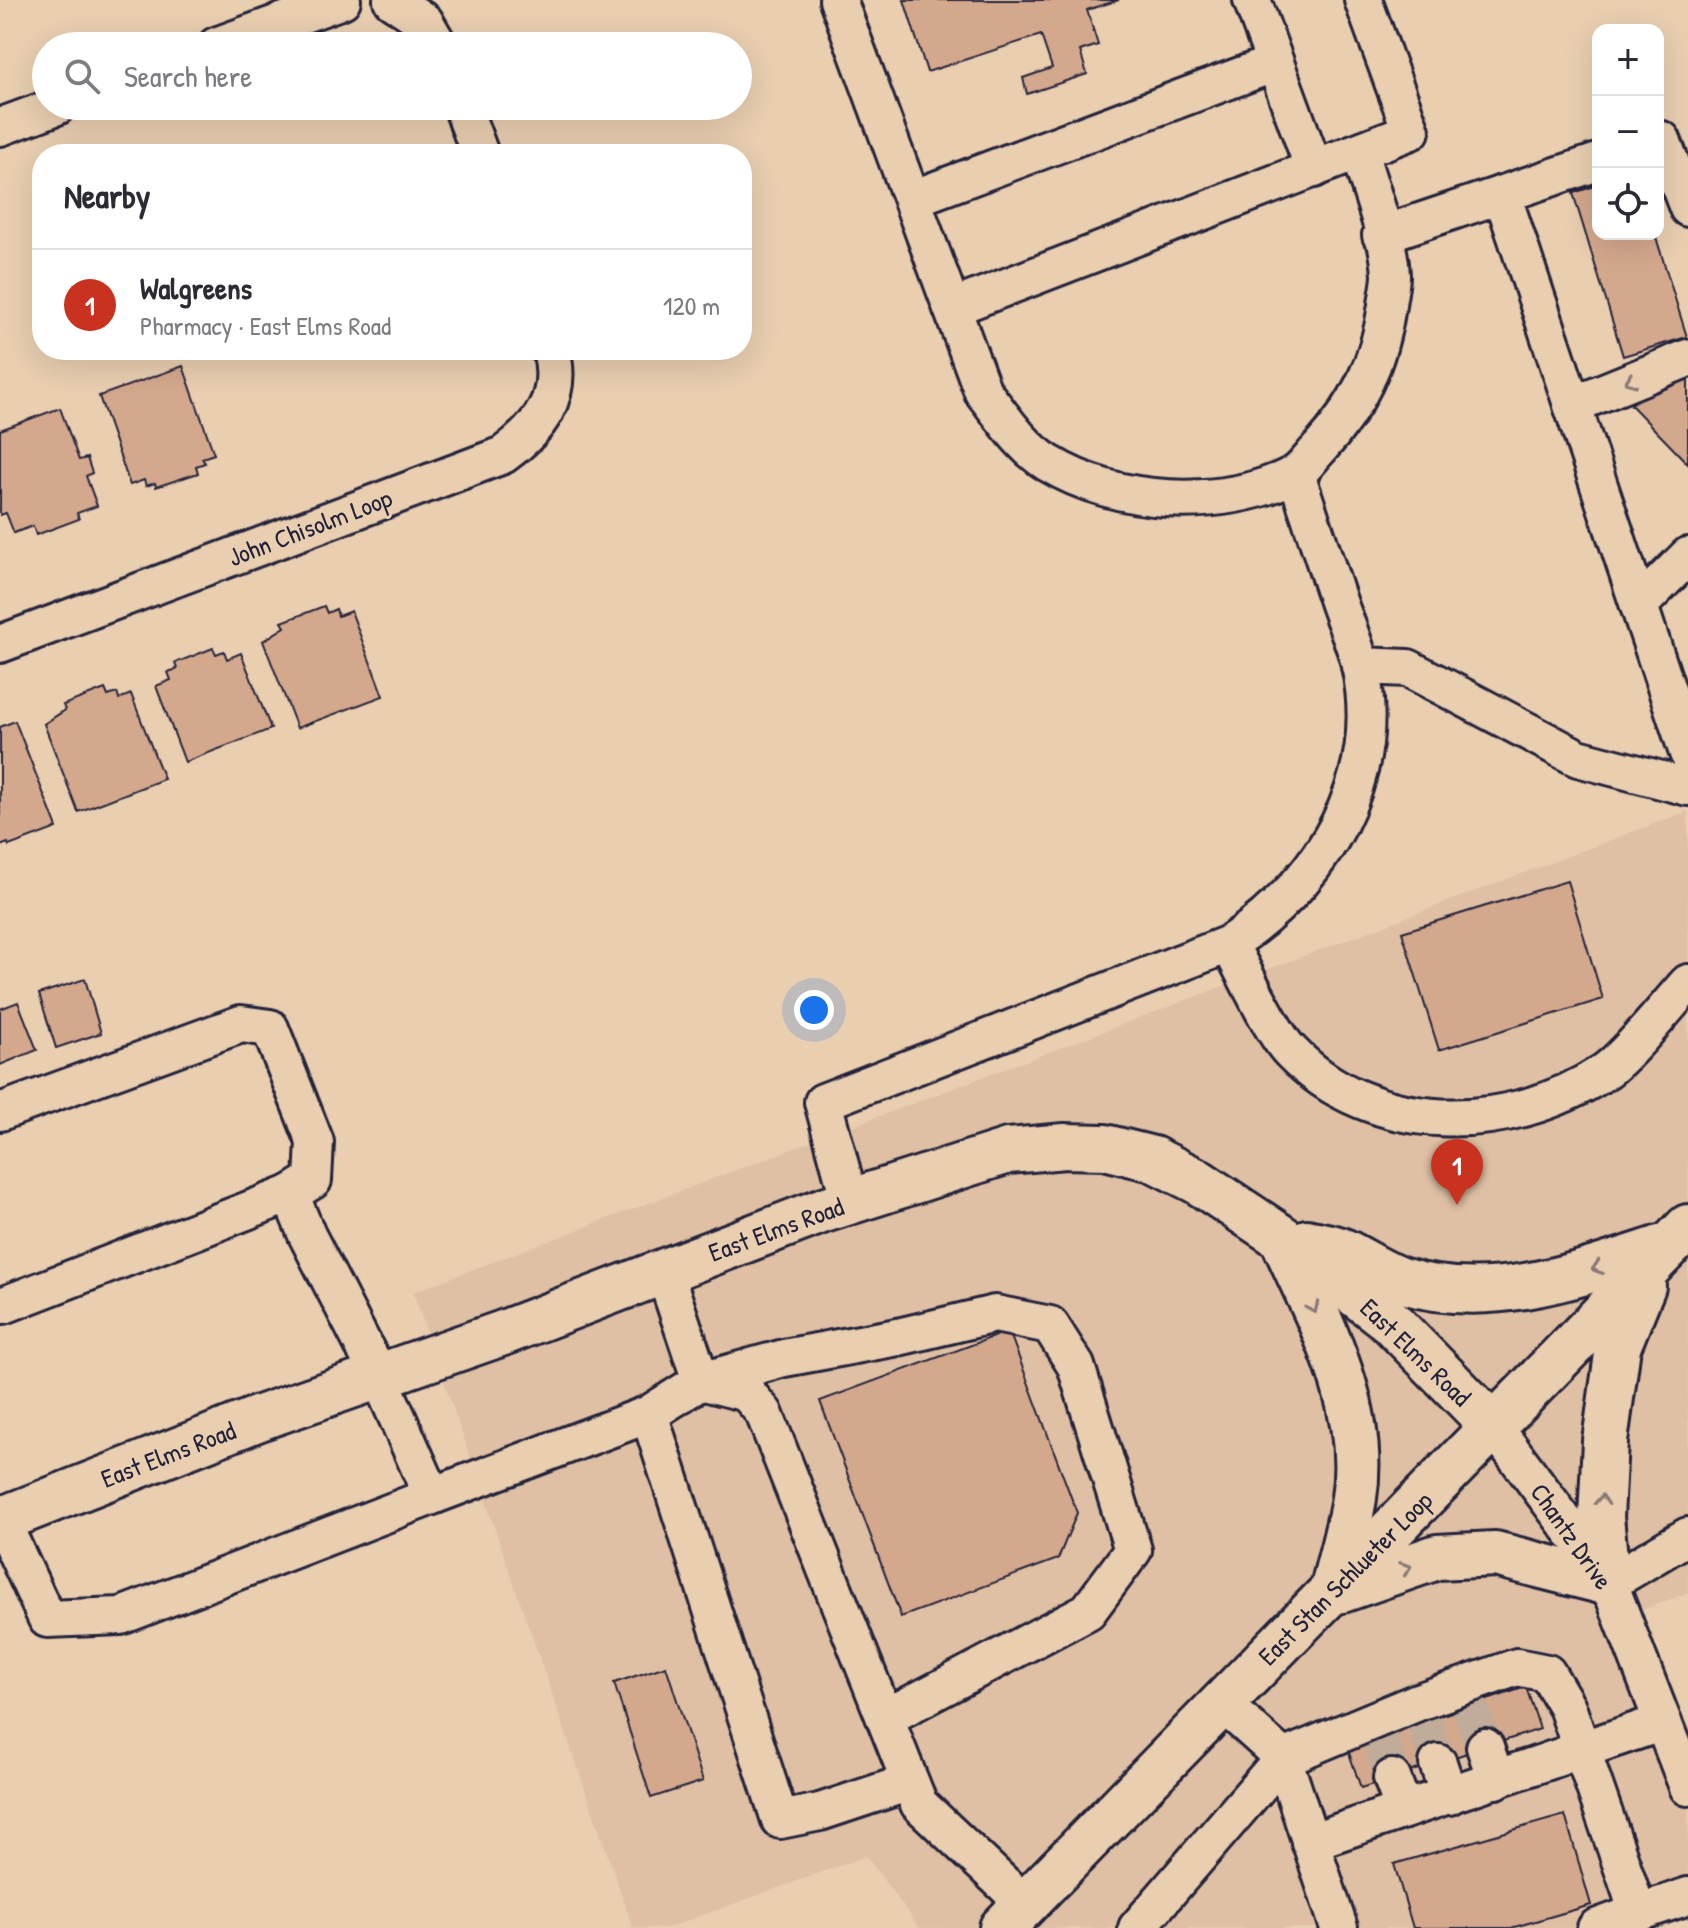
<!DOCTYPE html>
<meta charset="utf-8">
<style>
:root{--surface:#fff;--page:#f7f7f7;--text:#2b2b33;--muted:#7c7c81;--line:#e1e1e2;--accent:#c8321e}
body{margin:0;font-family:"Patrick Hand",sans-serif;background:var(--page);color:var(--text)}
.controls{position:absolute;right:24px;top:24px;display:grid;overflow:hidden;border-radius:16px;box-shadow:0 8px 32px #0002}
.controls button{width:72px;height:72px;display:grid;place-items:center;padding:0;border:0;border-bottom:2px solid var(--line);background:var(--surface);color:var(--text);font:40px sans-serif}
.you{position:absolute;left:814px;top:1010px;width:28px;height:28px;margin:-20px;border:6px solid #fff;border-radius:50%;background:#1a73e8;box-shadow:0 0 0 12px #1a73e833}
.badge{display:grid;place-items:center;width:52px;height:52px;border-radius:50%;background:var(--accent);color:#fff;font-size:26px;font-weight:700}
.pin{position:absolute;translate:-50% -66px;filter:drop-shadow(0 2px 4px #0008)}
.pin::after{content:'';position:absolute;top:42px;width:28px;height:24px;background:inherit;clip-path:polygon(0 0,100% 0,50% 100%)}
.list{margin:0;padding:0;list-style:none}
h2{display:flex;justify-content:space-between;align-items:center;height:104px;margin:0;padding:0 32px;font-size:34px}
h2 small{font-size:26px;font-weight:400;color:var(--muted)}
.list li{display:grid;grid-template-columns:52px 1fr auto;gap:24px;align-items:center;box-sizing:border-box;height:112px;padding:0 32px;border-top:2px solid var(--line)}
.list b{display:block;font-size:30px;white-space:nowrap}
.list p{margin:0;font-size:26px;white-space:nowrap;color:var(--muted)}
.list em{font-size:26px;font-style:normal;color:var(--muted)}
.icon{flex:none;width:44px;height:44px;fill:none;stroke:currentColor;stroke-width:2;stroke-linecap:round;stroke-linejoin:round}
.map{position:relative;flex:none;width:1688px;height:1928px;overflow:hidden}
.search{position:absolute;background:var(--surface);box-shadow:0 8px 32px #0002;left:32px;top:32px;width:720px;height:88px;display:flex;align-items:center;gap:20px;box-sizing:border-box;padding:0 28px;border-radius:44px;color:var(--muted);font-size:30px}
.panel{position:absolute;background:var(--surface);box-shadow:0 8px 32px #0002;left:32px;top:144px;width:720px;height:216px;border-radius:32px}
.map>svg:first-child{display:block}
</style>
<div class="map">
<svg width="1688" height="1928" viewBox="0 0 1688 1928">
<rect width="100%" height="100%" fill="#e9ceb0"/>
<filter id="ink" filterUnits="userSpaceOnUse"><feTurbulence type="fractalNoise" baseFrequency=".0125" numOctaves="2"/><feDisplacementMap in="SourceGraphic" scale="16" xChannelSelector="R" yChannelSelector="G"/><feConvolveMatrix kernelMatrix="1 2 1 2 8 2 1 2 1" color-interpolation-filters="sRGB"/></filter>
<g filter="url(#ink)">
<!-- built -->
<polygon fill="#dfc0a4" points="1688,811 1688,1593 1641,1610 1688,1739 1688,1917 1657,1928 919,1928 866,1856 667,1928 633,1928 413,1292"/>
<!-- building -->
<g fill="#d4a88d" stroke="#22223b" stroke-width="2">
<polygon points="904,0 1119,0 1087,10 1098,45 1080,51 1087,74 1027,94 1023,78 1052,68 1041,35 927,72"/>
<polygon points="1598,185 1598,234 1655,234 1687,337 1623,356 1573,193"/>
<polygon points="1679,359 1688,368 1688,464 1631,405"/>
<polygon points="183,366 214,454 202,458 205,463 196,466 198,473 156,487 155,483 146,486 144,480 130,485 99,396"/>
<polygon points="60,408 79,460 87,458 92,473 86,476 97,506 77,513 79,519 36,535 33,526 14,533 6,513 0,515 0,430"/>
<polygon points="324,606 327,613 336,609 338,616 351,611 383,696 297,728 263,641 285,627 282,622"/>
<polygon points="213,648 216,654 224,651 227,659 241,653 271,729 185,762 156,686 171,680 168,672 177,669 175,663"/>
<polygon points="105,689 108,696 117,693 119,699 131,694 164,779 78,812 44,724 65,710 63,705"/>
<polygon points="15,721 57,828 9,846 8,843 0,846 0,727"/>
<polygon points="1567,881 1603,999 1439,1050 1402,932"/>
<polygon points="85,979 101,1033 56,1048 39,994"/>
<polygon points="18,1002 37,1050 0,1065 0,1009"/>
<polygon points="1009,1331 1077,1513 1058,1559 901,1617 820,1401"/>
<polygon points="666,1666 703,1781 651,1798 614,1683"/>
<polygon points="1526,1687 1540,1729 1361,1788 1347,1747"/>
<polygon points="1565,1815 1591,1905 1511,1928 1413,1928 1394,1864"/>
</g>
<g fill="none" stroke-linecap="round" stroke-linejoin="round">
<!-- minor-tunnel -->
<g stroke="#c1ac99" stroke-width="36" stroke-dasharray="36 18" stroke-linecap="butt">
<polyline points="1469,1706 1485,1747"/>
<polyline points="1424,1721 1438,1763"/>
<polyline points="1380,1736 1392,1778"/>
</g>
<!-- minor casing -->
<g stroke="#22223b" stroke-width="42">
<g id="minor">
<polyline points="392,0 425,22 439,46"/>
<path d="M838 0 983 392C1002 416 1021 446 1048 463 1117 505 1221 511 1293 475 1303 470 1311 457 1319 449 1358 406 1379 363 1387 305 1388 295 1391 284 1391 275 1389 237 1370 189 1359 152"/>
<polyline points="1252,0 1314,169"/>
<polyline points="216,46 342,0"/>
<polyline points="462,106 480,154"/>
<polyline points="0,127 57,106"/>
<polyline points="1658,141 1662,140 1688,208"/>
<polyline points="1502,194 1688,753"/>
<polyline points="912,199 1275,63"/>
<polyline points="1381,235 1598,162"/>
<polyline points="952,308 1411,131 1363,0"/>
<polyline points="1572,405 1688,358"/>
<polyline points="1639,605 1688,556"/>
<path d="M0 644 503 455C539 429 564 397 551 350"/>
<polyline points="1360,666 1408,668 1578,758 1688,787"/>
<path d="M1229 944C1244 971 1271 1031 1290 1051 1372 1137 1508 1135 1604 1072 1627 1057 1667 1006 1688 983"/>
<polyline points="0,1112 241,1024 270,1028 315,1142 313,1180 290,1194 307,1235 378,1374 432,1496 649,1414 701,1381 784,1358 898,1337 995,1314 1050,1325 1076,1366 1133,1550 1088,1611 885,1718"/>
<path d="M850 1202 823 1102 1229 944C1322 882 1385 780 1360 665 1355 643 1345 622 1338 601 1324 559 1310 516 1296 474"/>
<polyline points="664,1271 701,1381 747,1393 764,1413 919,1804 1025,1904"/>
<polyline points="4,1305 290,1194"/>
<polyline points="649,1414 780,1820 820,1812 910,1782"/>
<polyline points="1494,1427 1607,1578 1688,1787"/>
<polyline points="0,1518 47,1619 121,1616 432,1496"/>
<polyline points="1609,1583 1688,1536"/>
<polyline points="1222,1703 1283,1758 1339,1928"/>
<polyline points="1485,1747 1496,1780"/>
<polyline points="1438,1763 1449,1796"/>
<polyline points="1392,1778 1404,1810"/>
<polyline points="1310,1842 1663,1722"/>
<polyline points="1637,1913 1688,1896"/>
<polyline points="1137,1928 1283,1758 1418,1702 1517,1667 1547,1673 1567,1707 1631,1892 1637,1913 1596,1928"/>
</g>
</g>
<!-- major casing -->
<g stroke="#22223b" stroke-width="50">
<g id="major">
<path d="M1284 1242C1320 1322 1368 1407 1354 1498 1349 1530 1339 1561 1332 1593"/>
<path d="M1307 1242C1319 1245 1332 1246 1343 1251 1363 1260 1383 1275 1404 1281 1493 1308 1583 1273 1667 1246"/>
<polyline points="0,1520 262,1417 503,1333 824,1210 1008,1151 1065,1146 1105,1147 1153,1159 1197,1181 1281,1237 1390,1321 1494,1427"/>
<polyline points="1607,1578 1601,1517 1605,1441 1618,1347 1643,1286"/>
<polyline points="1342,1590 1437,1557 1495,1554 1609,1583"/>
<polyline points="1002,1928 1688,1227"/>
</g>
</g>
<!-- minor -->
<use href="#minor" stroke="#e9ceb0" stroke-width="36"/>
<!-- major -->
<use href="#major" stroke="#e9ceb0" stroke-width="44"/>
</g>
<!-- one-way arrows -->
<defs><path id="oneway-chevron" d="M-2-3.5L2.5 0L-2 3.5" fill="none" stroke-width="1.6" stroke-linecap="round" stroke-linejoin="round" transform="scale(2)"/></defs>
<g stroke="#867876">
<use href="#oneway-chevron" transform="translate(1630 381) rotate(158)"/>
<use href="#oneway-chevron" transform="translate(1597 1268) rotate(162)"/>
<use href="#oneway-chevron" transform="translate(1313 1308) rotate(66)"/>
<use href="#oneway-chevron" transform="translate(1602 1500) rotate(-87)"/>
<use href="#oneway-chevron" transform="translate(1406 1568) rotate(-19)"/>
</g>
</g>
<g text-anchor="middle" dominant-baseline="central" stroke-width="6" stroke-linejoin="round" paint-order="stroke">
<!-- street labels -->
<g font-size="26" fill="#22223b" stroke="#e9ceb0">
<text transform="translate(310 527) rotate(-21)">John Chisolm Loop</text>
<text transform="translate(776 1229) rotate(-20)">East Elms Road</text>
<text transform="translate(1416 1352) rotate(44)">East Elms Road</text>
<text transform="translate(168 1454) rotate(-21)">East Elms Road</text>
<text transform="translate(1572 1536) rotate(55)">Chantz Drive</text>
<text transform="translate(1345 1578) rotate(-45)">East Stan Schlueter Loop</text>
</g>
</g>
</svg>
<div class="controls">
<button>+</button>
<button>−</button>
<button><svg class="icon" aria-label="locate" viewBox="0 0 24 24"><circle cx="12" cy="12" r="6"/><path d="M12 2v4M12 18v4M2 12h4M18 12h4"/></svg></button>
</div>
<div class="you"></div>
<div class="pin badge" style="left:1457px;top:1205px">1</div>
<div class="search"><svg class="icon" aria-label="search" viewBox="0 0 24 24"><circle cx="10" cy="10" r="6"/><path d="M15 15l6 6"/></svg>Search here</div>
<section class="panel">
<h2>Nearby<small></small></h2>
<ul class="list">
<li><span class="badge">1</span><div><b>Walgreens</b><p>Pharmacy · East Elms Road</p></div><em>120 m</em></li>
</ul>
</section>
</div>
